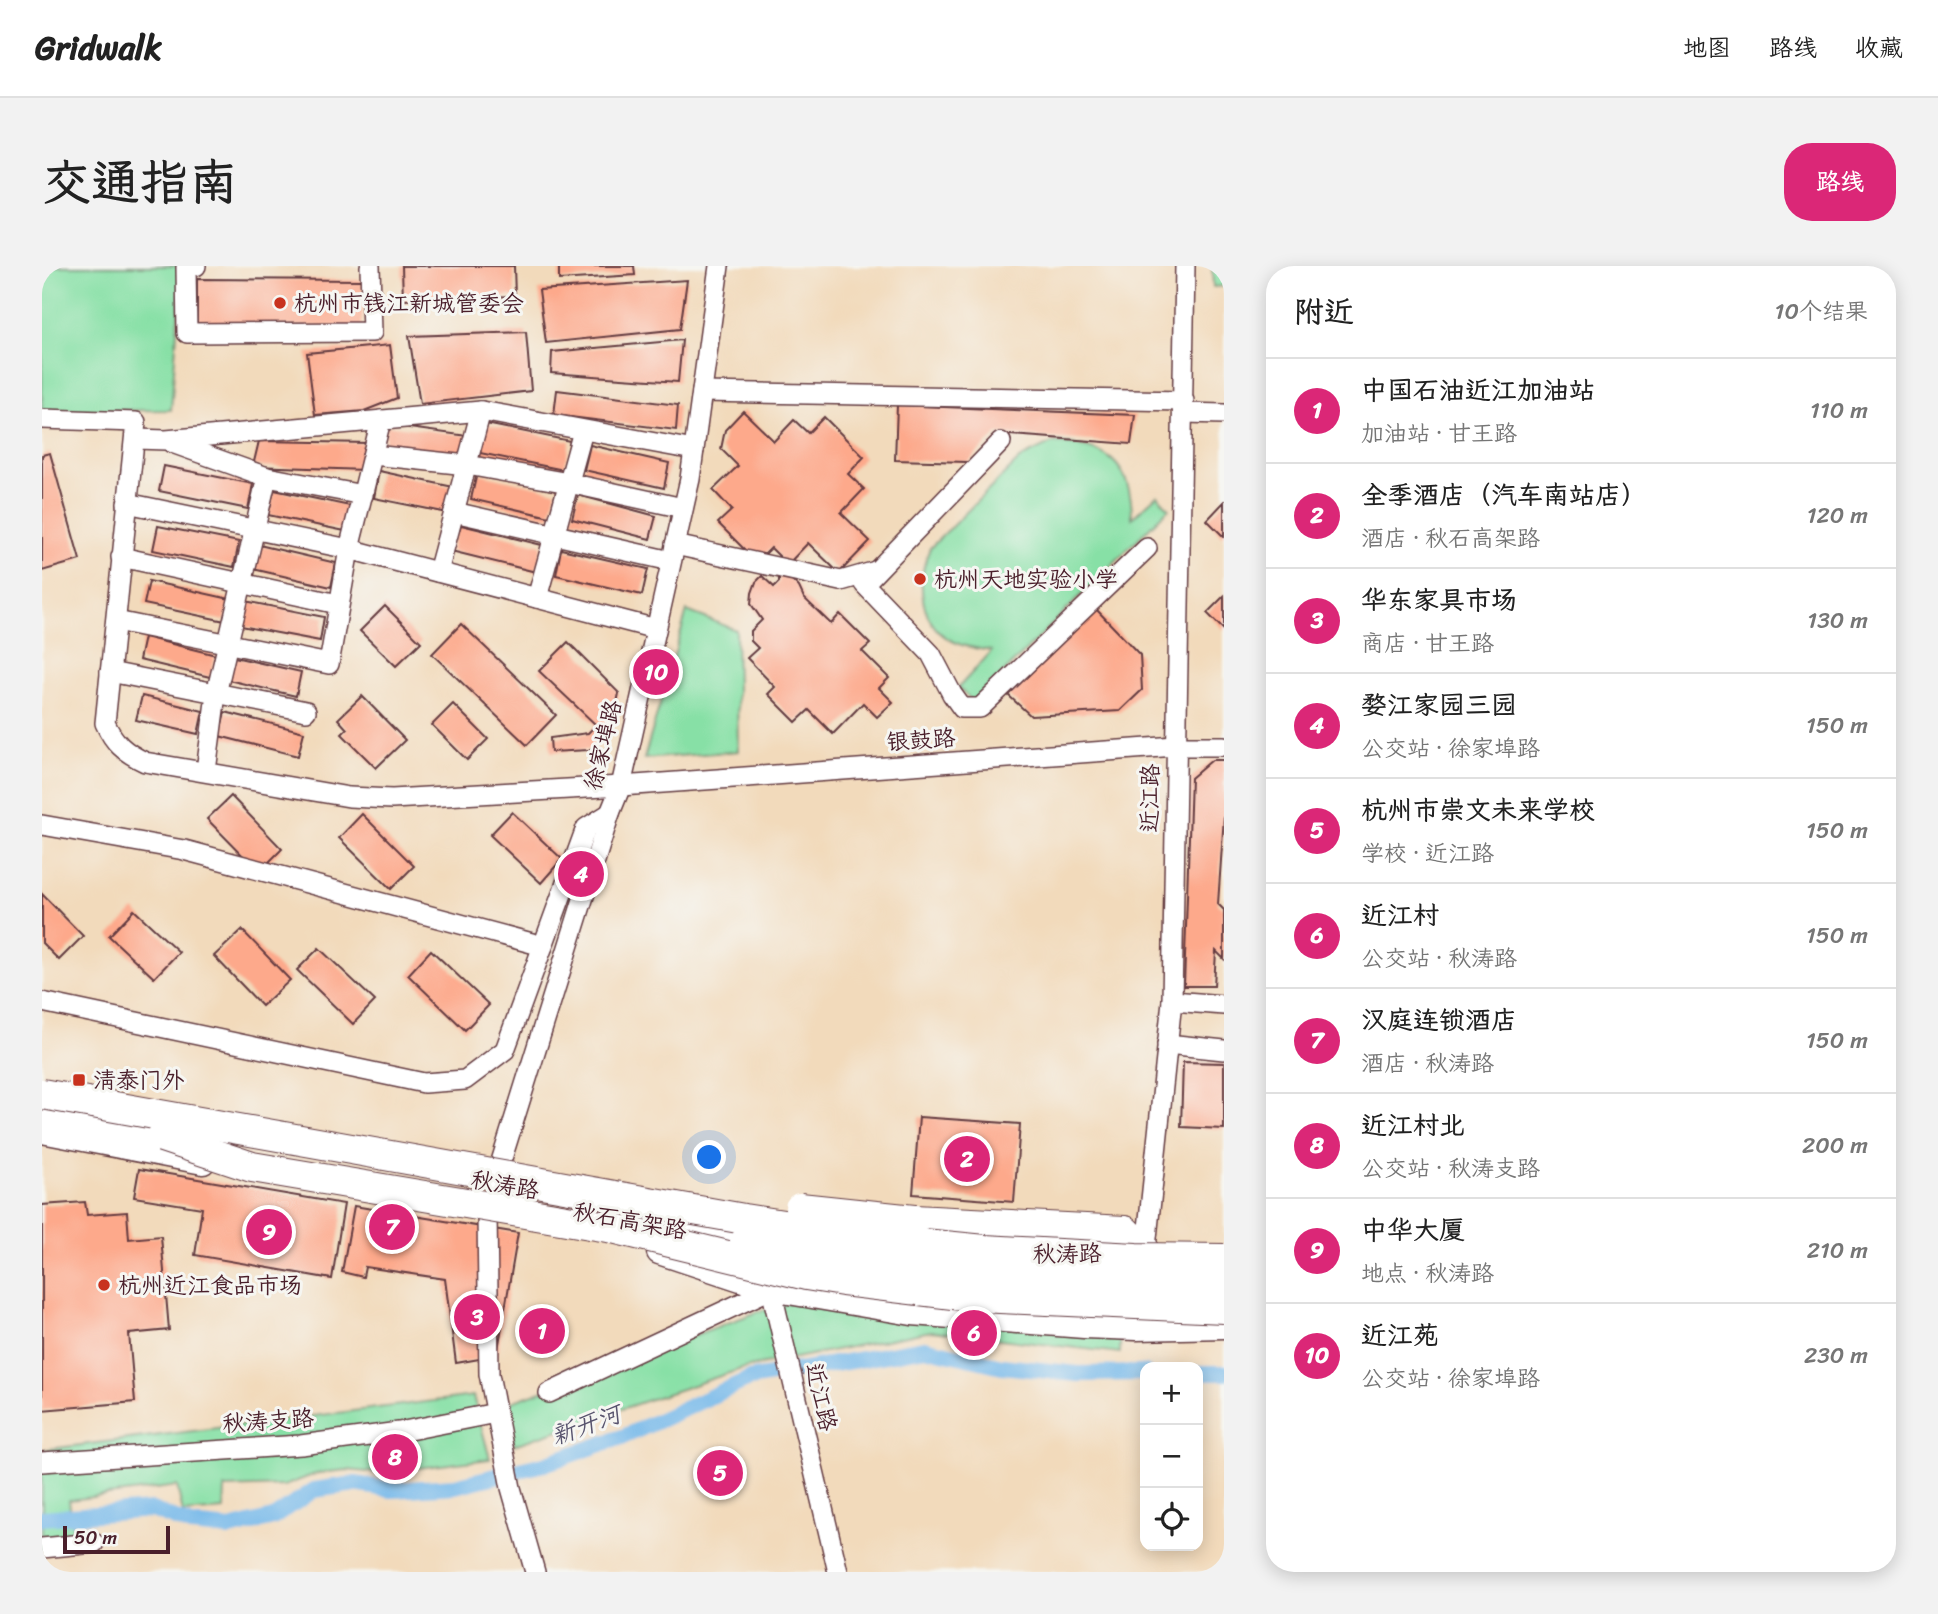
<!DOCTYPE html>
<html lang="zh">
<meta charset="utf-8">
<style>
:root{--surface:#fff;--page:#f2f2f2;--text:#222;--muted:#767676;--line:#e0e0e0;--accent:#db2777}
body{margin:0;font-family:Sriracha,"LXGW WenKai TC",sans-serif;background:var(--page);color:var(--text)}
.controls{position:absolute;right:21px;bottom:21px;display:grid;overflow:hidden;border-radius:14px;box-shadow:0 4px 18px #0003}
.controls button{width:63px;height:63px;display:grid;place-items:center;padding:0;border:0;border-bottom:2px solid var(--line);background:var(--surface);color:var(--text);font:35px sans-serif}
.scale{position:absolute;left:21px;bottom:18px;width:107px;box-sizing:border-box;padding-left:7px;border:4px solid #4a1f2b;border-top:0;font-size:19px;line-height:24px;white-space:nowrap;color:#4a1f2b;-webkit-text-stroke:5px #f6f6f2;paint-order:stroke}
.you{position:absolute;left:668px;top:892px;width:24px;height:24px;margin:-18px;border:5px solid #fff;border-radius:50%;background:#1a73e8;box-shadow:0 0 0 10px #1a73e833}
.badge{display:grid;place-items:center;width:46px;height:46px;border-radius:50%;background:var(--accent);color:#fff;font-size:23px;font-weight:700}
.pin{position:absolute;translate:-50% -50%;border:4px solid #fff;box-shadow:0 2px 7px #0006}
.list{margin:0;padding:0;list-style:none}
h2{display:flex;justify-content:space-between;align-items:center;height:91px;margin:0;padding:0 28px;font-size:30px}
h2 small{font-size:23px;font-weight:400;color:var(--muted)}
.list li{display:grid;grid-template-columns:46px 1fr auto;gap:21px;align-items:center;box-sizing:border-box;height:105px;padding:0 28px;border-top:2px solid var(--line)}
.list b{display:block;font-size:26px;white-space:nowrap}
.list p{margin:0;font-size:23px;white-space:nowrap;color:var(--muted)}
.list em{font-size:23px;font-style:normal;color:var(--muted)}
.icon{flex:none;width:38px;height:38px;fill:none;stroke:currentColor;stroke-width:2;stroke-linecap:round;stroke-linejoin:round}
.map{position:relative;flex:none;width:1182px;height:1306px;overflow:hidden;border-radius:28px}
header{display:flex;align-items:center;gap:42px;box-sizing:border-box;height:98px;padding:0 35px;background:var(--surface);border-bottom:2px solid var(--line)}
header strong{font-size:33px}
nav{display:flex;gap:38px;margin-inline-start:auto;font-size:24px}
.intro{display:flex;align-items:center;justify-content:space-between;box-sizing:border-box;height:168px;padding:0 42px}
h1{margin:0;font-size:49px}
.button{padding:18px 32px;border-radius:28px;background:var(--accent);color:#fff;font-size:24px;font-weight:700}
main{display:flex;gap:42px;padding:0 42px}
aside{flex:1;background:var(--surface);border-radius:28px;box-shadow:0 4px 18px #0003}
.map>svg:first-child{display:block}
</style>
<header>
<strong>Gridwalk</strong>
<nav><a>地图</a><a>路线</a><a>收藏</a></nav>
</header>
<div class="intro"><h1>交通指南</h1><a class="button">路线</a></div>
<main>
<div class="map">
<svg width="1182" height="1306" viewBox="0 0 1182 1306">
<rect width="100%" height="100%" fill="#f6f6f2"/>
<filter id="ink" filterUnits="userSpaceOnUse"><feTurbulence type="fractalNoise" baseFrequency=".0143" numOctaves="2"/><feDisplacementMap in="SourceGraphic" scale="14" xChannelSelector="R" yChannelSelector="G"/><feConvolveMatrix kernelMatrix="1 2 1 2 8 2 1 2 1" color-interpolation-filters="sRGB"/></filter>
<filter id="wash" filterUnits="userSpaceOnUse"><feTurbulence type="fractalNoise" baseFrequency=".00686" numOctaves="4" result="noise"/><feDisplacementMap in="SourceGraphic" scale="28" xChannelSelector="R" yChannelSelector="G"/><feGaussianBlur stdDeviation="1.57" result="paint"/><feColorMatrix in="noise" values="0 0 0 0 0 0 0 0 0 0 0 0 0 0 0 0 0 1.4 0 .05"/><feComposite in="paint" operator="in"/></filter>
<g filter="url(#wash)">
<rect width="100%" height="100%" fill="#f2dabb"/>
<!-- green -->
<g fill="#87e0a6" stroke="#688068" stroke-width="2">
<polygon points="0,0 140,0 129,144 0,145"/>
<polygon points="1170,0 1182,0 1182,20 1171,21"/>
<path d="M1010 177C1063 179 1090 195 1090 252L1115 229 1127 242 932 436 916 422 950 385C940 383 928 382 917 378 877 363 873 317 888 282L979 192Z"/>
<polygon points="645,345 694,364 696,485 602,493"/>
<polygon points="822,1014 1079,1024 1078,1087 889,1065 702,1102 472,1179 461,1139 724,1043"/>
<polygon points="431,1130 448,1193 335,1207 305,1204 276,1207 242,1220 183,1222 182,1244 141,1247 135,1220 27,1234 33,1279 0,1284 0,1184"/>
</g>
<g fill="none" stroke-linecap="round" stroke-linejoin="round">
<!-- canal -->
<g stroke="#73b7e9" stroke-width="16">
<polyline points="1156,1107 1182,1107"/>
<polyline points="0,1252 110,1244 149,1259 188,1263 231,1252 272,1224 313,1218 350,1224 413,1220 502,1198 583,1170 707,1113 883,1082 960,1100 1036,1108 1103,1107"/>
</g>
</g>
<g id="blocks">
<!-- building -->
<g fill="#fda98b">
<polygon points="360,0 472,0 473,30 361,34"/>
<polygon points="517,0 592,0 593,9 517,14"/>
<polygon points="155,13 321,14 320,61 155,59"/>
<polygon points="645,14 638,63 504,77 497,24"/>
<polygon points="484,66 489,125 378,138 367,70"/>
<polygon points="640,74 636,116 509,107 510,86"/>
<polygon points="348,79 355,132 322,145 273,149 265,87"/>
<polygon points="515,124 636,139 634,164 512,149"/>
<polygon points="855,139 1093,149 1089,178 955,168 926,196 853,194"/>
<polygon points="701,145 732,175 752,154 766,167 782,151 822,191 806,208 822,223 799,247 828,275 797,307 766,277 747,297 747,311 757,321 762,332 789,358 798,348 828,378 820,385 847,412 837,422 851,436 835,451 821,437 791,468 767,444 754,456 726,428 733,421 705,392 716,382 709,375 709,365 720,354 709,338 710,327 714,316 720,310 732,321 737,316 737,290 729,282 715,296 676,257 690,244 671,224 696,200 679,183 683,164"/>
<polygon points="444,158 528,175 522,204 438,187"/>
<polygon points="345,159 426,170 423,192 342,181"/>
<polygon points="217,175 327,177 323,204 211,200"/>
<polygon points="548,179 627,197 622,222 542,204"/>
<polygon points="8,187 38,294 0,305 0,189"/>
<polygon points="122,200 211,218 206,243 117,225"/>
<polygon points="337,205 416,222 411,248 332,232"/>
<polygon points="435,207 514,225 508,251 429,233"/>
<polygon points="232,224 308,240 303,265 226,249"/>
<polygon points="536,229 614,250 608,273 530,253"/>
<polygon points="1182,236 1182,271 1165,254"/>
<polygon points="415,258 500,279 494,306 409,285"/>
<polygon points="116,260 197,276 192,301 111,284"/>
<polygon points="217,279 294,297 289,321 211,303"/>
<polygon points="519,283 606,303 600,329 514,309"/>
<polygon points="107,315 188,333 183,355 102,338"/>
<polygon points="1182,330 1182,364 1165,347"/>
<polygon points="203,335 282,351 278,375 199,360"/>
<polygon points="343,340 379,376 354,400 318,365"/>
<polygon points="1053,342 1098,389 1100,424 1078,445 989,450 966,429"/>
<polygon points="419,358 514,449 485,479 390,388"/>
<polygon points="102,371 174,389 168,411 97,394"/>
<polygon points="526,376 577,427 569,467 547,484 509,486 508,472 546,467 554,459 497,405"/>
<polygon points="188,390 259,406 254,430 182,413"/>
<polygon points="100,430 161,445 156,468 94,454"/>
<polygon points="320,430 363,474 334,502 300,468 305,463 296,453"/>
<polygon points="411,438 446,473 425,494 390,459"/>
<polygon points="183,446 262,466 256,490 177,470"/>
<polygon points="1170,494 1182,494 1182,550 1176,638 1182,644 1182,693 1174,685 1172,720 1142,720 1149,512"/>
<polygon points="189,530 240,583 217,606 165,553"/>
<polygon points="470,546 520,593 499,617 448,569"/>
<polygon points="320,548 372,600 349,623 297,572"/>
<polygon points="0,628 41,670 17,694 0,677"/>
<polygon points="92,644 137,686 112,712 67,670"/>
<polygon points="200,664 248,714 220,740 172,690"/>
<polygon points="277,682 333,735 311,758 255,704"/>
<polygon points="389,684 447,739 423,764 366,709"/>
<polygon points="1141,796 1182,797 1182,863 1139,861"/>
<polygon points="877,851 978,858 972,936 871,928"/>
<polygon points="97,903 302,938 290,1013 153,989 160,942 92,931"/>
<polygon points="43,936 45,949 85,946 87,973 119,970 127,1064 87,1068 93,1136 0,1144 0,939"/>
<polygon points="312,940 476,967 455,1090 414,1097 403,1013 323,1001 321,1011 300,1006"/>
</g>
</g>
</g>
<g filter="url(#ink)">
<use href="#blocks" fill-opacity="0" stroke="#633b41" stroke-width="2"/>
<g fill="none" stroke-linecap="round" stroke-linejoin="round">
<!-- minor casing -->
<g stroke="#633b41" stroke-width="22">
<g id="minor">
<polyline points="154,0 144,1 145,67 330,66 328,0"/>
<polyline points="660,126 1142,135"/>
<polyline points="1142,147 1182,148"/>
<path d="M0 153 94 156 63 457C72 477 82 486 103 496L307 531 350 533 579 520 1134 480H1182"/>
<polyline points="94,173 124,174 439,145 652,184"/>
<polyline points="959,176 822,318 889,388 910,428 920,442 938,442 1105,282"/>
<polyline points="130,177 225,211 321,229"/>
<polyline points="331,189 425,199 527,217 641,242"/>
<polyline points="85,237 307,283 339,154"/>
<polyline points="412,246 629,295"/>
<polyline points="633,279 799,315 834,305"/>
<polyline points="79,291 296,338"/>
<polyline points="396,306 439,145"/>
<polyline points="495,332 541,165"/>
<polyline points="74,355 287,398 307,283 614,363"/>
<polyline points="68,406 264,445"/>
<polyline points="164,505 174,428 225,211"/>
<polyline points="0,559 142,584 501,680"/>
<polyline points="1130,735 1182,739"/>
<polyline points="0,736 382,817 423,814 463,784 544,562 568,547"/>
<polyline points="1125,778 1182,784"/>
<polyline points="452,918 568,547 579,520 648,213 677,0"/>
<polyline points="445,947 447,1108 469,1222 493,1306"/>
<polyline points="1103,991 1130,735 1143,0"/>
<polyline points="731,1011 729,1023 796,1306"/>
<polyline points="507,1127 729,1023"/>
<polyline points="0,1196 259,1179 357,1166 454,1147"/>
<polyline points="0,1282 52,1277"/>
</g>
</g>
<!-- major casing -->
<g stroke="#633b41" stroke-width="27">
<g id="major">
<polyline points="0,865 161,896"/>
<polyline points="617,986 729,1023 870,1047 1042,1060 1094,1062 1182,1060"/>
</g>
</g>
<!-- highway casing -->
<g stroke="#633b41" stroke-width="32">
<g id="highway">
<polyline points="0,848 144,876"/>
<polyline points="872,954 1083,965 1104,986"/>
<polyline points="613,960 699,975"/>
</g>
</g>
<!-- minor -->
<use href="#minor" stroke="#fff" stroke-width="19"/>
<!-- major -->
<use href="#major" stroke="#fff" stroke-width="24"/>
<!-- highway -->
<use href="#highway" stroke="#fff" stroke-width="30"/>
<!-- highway-bridge casing -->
<g stroke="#633b41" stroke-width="32" stroke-linecap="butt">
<g id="highway-bridge">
<polyline points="0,828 702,953 831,973 943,984 1094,992 1182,993"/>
<polyline points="120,871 210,901 566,961 764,1009 801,1015 936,1031 1182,1042"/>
<polyline points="758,942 872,954"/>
<polyline points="703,976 826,995 937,1007 1182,1015"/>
</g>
</g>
<!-- highway-bridge -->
<use href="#highway-bridge" stroke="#fff" stroke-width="30"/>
</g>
</g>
<!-- markers -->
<g fill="#c8321e" stroke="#f6f6f2" stroke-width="2.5">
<circle cx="238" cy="37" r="7"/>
<circle cx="878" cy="313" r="7"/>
<rect x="30" y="807" width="14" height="14" rx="3.5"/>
<circle cx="62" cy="1019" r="7"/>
</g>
<g text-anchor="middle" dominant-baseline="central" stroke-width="6" stroke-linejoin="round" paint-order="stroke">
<!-- poi labels -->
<g font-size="23" fill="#4a1f2b" stroke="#f6f6f2" text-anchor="start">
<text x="252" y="37">杭州市钱江新城管委会</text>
<text x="892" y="313">杭州天地实验小学</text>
<text x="51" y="814">清泰门外</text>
<text x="76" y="1019">杭州近江食品市场</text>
</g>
<!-- street labels -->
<g font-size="23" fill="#4a1f2b" stroke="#f6f6f2">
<text transform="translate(879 474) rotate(-4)">银鼓路</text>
<text transform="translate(561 479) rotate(-76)">徐家埠路</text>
<text transform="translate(1108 532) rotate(-89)">近江路</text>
<text transform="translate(463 919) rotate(10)">秋涛路</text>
<text transform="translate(588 955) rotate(10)">秋石高架路</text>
<text transform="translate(1025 988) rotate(-1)">秋涛路</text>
<text transform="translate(779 1131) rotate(77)">近江路</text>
<text transform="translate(226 1155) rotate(-4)">秋涛支路</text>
</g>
<!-- water labels -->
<g font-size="24" font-style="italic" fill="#58546e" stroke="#f6f6f2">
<text transform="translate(544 1159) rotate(-20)">新开河</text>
</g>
</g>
</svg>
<div class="controls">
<button>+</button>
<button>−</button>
<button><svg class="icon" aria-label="locate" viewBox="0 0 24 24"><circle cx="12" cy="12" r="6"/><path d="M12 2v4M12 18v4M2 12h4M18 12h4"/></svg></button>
</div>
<div class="scale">50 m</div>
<div class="you"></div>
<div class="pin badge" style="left:500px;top:1065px">1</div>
<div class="pin badge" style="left:925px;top:893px">2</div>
<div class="pin badge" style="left:435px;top:1051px">3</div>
<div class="pin badge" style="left:539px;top:608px">4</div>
<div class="pin badge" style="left:678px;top:1207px">5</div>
<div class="pin badge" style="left:932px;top:1067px">6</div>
<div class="pin badge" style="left:350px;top:961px">7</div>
<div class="pin badge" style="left:353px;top:1191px">8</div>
<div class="pin badge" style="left:227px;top:966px">9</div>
<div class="pin badge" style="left:614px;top:406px">10</div>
</div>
<aside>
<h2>附近<small>10个结果</small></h2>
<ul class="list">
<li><span class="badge">1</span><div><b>中国石油近江加油站</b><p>加油站 · 甘王路</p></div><em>110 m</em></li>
<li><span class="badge">2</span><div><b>全季酒店（汽车南站店）</b><p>酒店 · 秋石高架路</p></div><em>120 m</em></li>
<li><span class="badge">3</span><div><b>华东家具市场</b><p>商店 · 甘王路</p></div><em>130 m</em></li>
<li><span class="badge">4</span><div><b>婺江家园三园</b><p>公交站 · 徐家埠路</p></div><em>150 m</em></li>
<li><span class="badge">5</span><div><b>杭州市崇文未来学校</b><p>学校 · 近江路</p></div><em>150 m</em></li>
<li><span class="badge">6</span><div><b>近江村</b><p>公交站 · 秋涛路</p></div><em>150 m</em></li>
<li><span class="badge">7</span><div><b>汉庭连锁酒店</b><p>酒店 · 秋涛路</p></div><em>150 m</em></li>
<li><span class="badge">8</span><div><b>近江村北</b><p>公交站 · 秋涛支路</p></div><em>200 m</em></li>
<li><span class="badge">9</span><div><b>中华大厦</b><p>地点 · 秋涛路</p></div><em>210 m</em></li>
<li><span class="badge">10</span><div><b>近江苑</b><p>公交站 · 徐家埠路</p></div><em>230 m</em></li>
</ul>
</aside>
</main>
